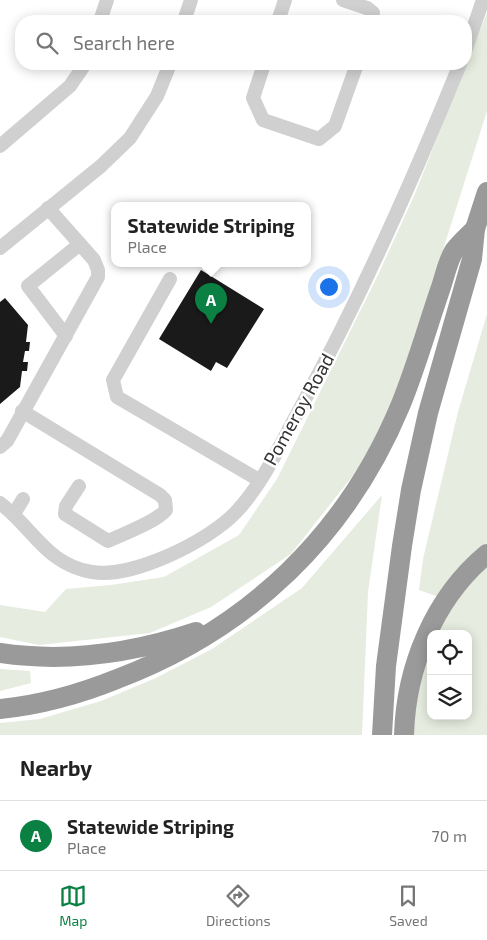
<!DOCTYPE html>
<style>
:root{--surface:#fff;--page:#f6f6f6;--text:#222;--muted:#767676;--line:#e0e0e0;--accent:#0b8043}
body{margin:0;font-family:"Exo 2",sans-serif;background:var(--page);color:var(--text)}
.controls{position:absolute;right:15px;bottom:15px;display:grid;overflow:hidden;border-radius:10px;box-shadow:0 2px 12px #0003}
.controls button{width:45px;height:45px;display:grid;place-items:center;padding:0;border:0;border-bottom:1px solid var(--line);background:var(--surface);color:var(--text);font:25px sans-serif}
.you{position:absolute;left:328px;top:286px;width:18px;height:18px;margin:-12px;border:4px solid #fff;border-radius:50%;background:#1a73e8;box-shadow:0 0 0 8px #1a73e833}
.badge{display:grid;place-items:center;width:32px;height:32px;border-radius:50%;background:var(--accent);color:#fff;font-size:16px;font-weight:700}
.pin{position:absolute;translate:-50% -41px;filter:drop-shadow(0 1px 2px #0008)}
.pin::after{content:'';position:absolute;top:26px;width:18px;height:15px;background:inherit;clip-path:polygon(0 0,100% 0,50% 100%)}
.popup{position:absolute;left:111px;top:202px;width:200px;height:65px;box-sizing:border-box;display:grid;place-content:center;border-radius:10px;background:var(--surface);filter:drop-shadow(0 1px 4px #0005);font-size:16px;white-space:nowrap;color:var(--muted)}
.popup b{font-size:19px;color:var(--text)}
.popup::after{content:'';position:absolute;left:50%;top:100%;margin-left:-10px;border:10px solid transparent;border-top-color:var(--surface)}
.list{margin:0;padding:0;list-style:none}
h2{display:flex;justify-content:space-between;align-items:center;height:65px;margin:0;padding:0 20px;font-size:21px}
h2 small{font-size:16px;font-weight:400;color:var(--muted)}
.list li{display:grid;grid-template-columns:32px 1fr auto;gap:15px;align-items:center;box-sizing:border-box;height:70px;padding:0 20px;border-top:1px solid var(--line)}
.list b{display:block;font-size:19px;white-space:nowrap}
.list p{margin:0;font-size:16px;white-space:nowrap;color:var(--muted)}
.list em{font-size:16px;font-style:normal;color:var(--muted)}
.icon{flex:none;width:28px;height:28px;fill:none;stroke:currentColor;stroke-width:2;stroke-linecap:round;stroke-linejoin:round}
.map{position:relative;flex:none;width:487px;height:735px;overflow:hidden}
.search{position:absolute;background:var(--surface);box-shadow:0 2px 12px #0003;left:15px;right:15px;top:15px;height:55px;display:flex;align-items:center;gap:12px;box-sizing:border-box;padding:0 18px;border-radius:20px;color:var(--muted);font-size:19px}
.sheet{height:135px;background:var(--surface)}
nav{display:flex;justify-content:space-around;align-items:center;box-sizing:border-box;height:70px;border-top:1px solid var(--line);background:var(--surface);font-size:14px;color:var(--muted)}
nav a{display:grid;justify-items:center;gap:2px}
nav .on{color:var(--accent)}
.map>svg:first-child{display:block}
</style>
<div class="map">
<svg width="487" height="735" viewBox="0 0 487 735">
<rect width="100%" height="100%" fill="#fff"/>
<!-- green -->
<g fill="#e6ecdf">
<polygon points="487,13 487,111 384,436 291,554 211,607 150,633 39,645 0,637 0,605 45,612 66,589 111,585 164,577 239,535 277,479 378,275 414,196"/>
<polygon points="487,314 487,543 470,556 436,596 419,590 423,559 458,412"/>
<polygon points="382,495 368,592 362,735 0,735 0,723 40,719 101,701 156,678 212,649 302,588"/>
<path d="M487 567V735H412C414 705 421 677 431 649V716H468V634H436L463 591Z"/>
<polygon points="0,669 30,671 31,683 0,691"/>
</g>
<!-- building -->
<g fill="#1a1a1a">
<polygon points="201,270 264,309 227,368 216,362 211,371 159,339"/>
<polygon points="5,298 28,325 26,342 30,342 29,351 25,351 23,362 28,362 27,371 22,371 20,387 0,404 0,302"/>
</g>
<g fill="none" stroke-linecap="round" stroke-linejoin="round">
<!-- minor -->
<g stroke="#d0d0d0" stroke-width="14">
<polyline points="343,0 367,8 373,13 372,21"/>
<polyline points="100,21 107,0"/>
<polyline points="184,21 191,0"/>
<polyline points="278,21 285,0"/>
<polyline points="466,49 483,0"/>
<polyline points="264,64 253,98 263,120 319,139 335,126 357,64"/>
<polyline points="0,146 70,86 85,64"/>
<polyline points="0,248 101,166 130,138 157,96 170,64"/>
<polyline points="170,279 113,380 117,397 259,480"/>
<polyline points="66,336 28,286 80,244"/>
<path d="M22 411 160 495 165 500 166 510C156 522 123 534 108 541L65 514 66 506 79 486"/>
<polyline points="0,447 7,441 98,277 98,270 94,260 48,208"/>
<path d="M0 503C33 528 47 565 92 572 132 579 209 541 236 512 263 484 283 439 302 405 362 295 413 180 460 64"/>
<polyline points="14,514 23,499"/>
</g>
<!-- highway -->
<g stroke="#9a9a9a" stroke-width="20">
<path d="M0 653C67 663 133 653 196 632"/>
<path d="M0 709C40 705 80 694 117 679 249 629 347 535 401 404 416 367 427 328 440 290 444 279 448 260 454 251 460 243 468 236 475 229"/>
<polyline points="382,735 386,666 402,546 411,490 428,413 472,259 475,229 487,192"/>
<path d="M404 735C406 667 434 598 487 554"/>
</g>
</g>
<g text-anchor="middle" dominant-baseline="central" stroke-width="5" stroke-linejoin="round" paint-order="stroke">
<!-- street labels -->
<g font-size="19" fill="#333" stroke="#fff">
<text transform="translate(298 409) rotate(-61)">Pomeroy Road</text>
</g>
</g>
</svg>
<div class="controls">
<button><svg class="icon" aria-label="locate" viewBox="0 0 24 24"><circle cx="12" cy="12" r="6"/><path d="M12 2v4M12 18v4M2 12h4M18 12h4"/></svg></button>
<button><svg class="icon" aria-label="layers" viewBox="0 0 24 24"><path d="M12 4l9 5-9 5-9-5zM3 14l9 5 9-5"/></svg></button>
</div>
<div class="you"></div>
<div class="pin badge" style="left:211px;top:324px">A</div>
<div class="popup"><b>Statewide Striping</b>Place</div>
<div class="search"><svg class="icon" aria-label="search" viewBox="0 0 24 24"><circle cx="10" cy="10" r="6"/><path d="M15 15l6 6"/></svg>Search here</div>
</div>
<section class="sheet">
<h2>Nearby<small></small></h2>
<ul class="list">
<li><span class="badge">A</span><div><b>Statewide Striping</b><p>Place</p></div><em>70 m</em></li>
</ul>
</section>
<nav>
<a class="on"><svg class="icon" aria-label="map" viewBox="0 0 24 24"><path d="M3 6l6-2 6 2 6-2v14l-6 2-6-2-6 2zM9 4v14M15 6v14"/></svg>Map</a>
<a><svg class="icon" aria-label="directions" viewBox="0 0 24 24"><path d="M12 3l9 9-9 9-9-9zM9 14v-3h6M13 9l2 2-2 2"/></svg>Directions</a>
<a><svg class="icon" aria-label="saved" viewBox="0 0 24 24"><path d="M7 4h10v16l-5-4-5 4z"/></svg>Saved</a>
</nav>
